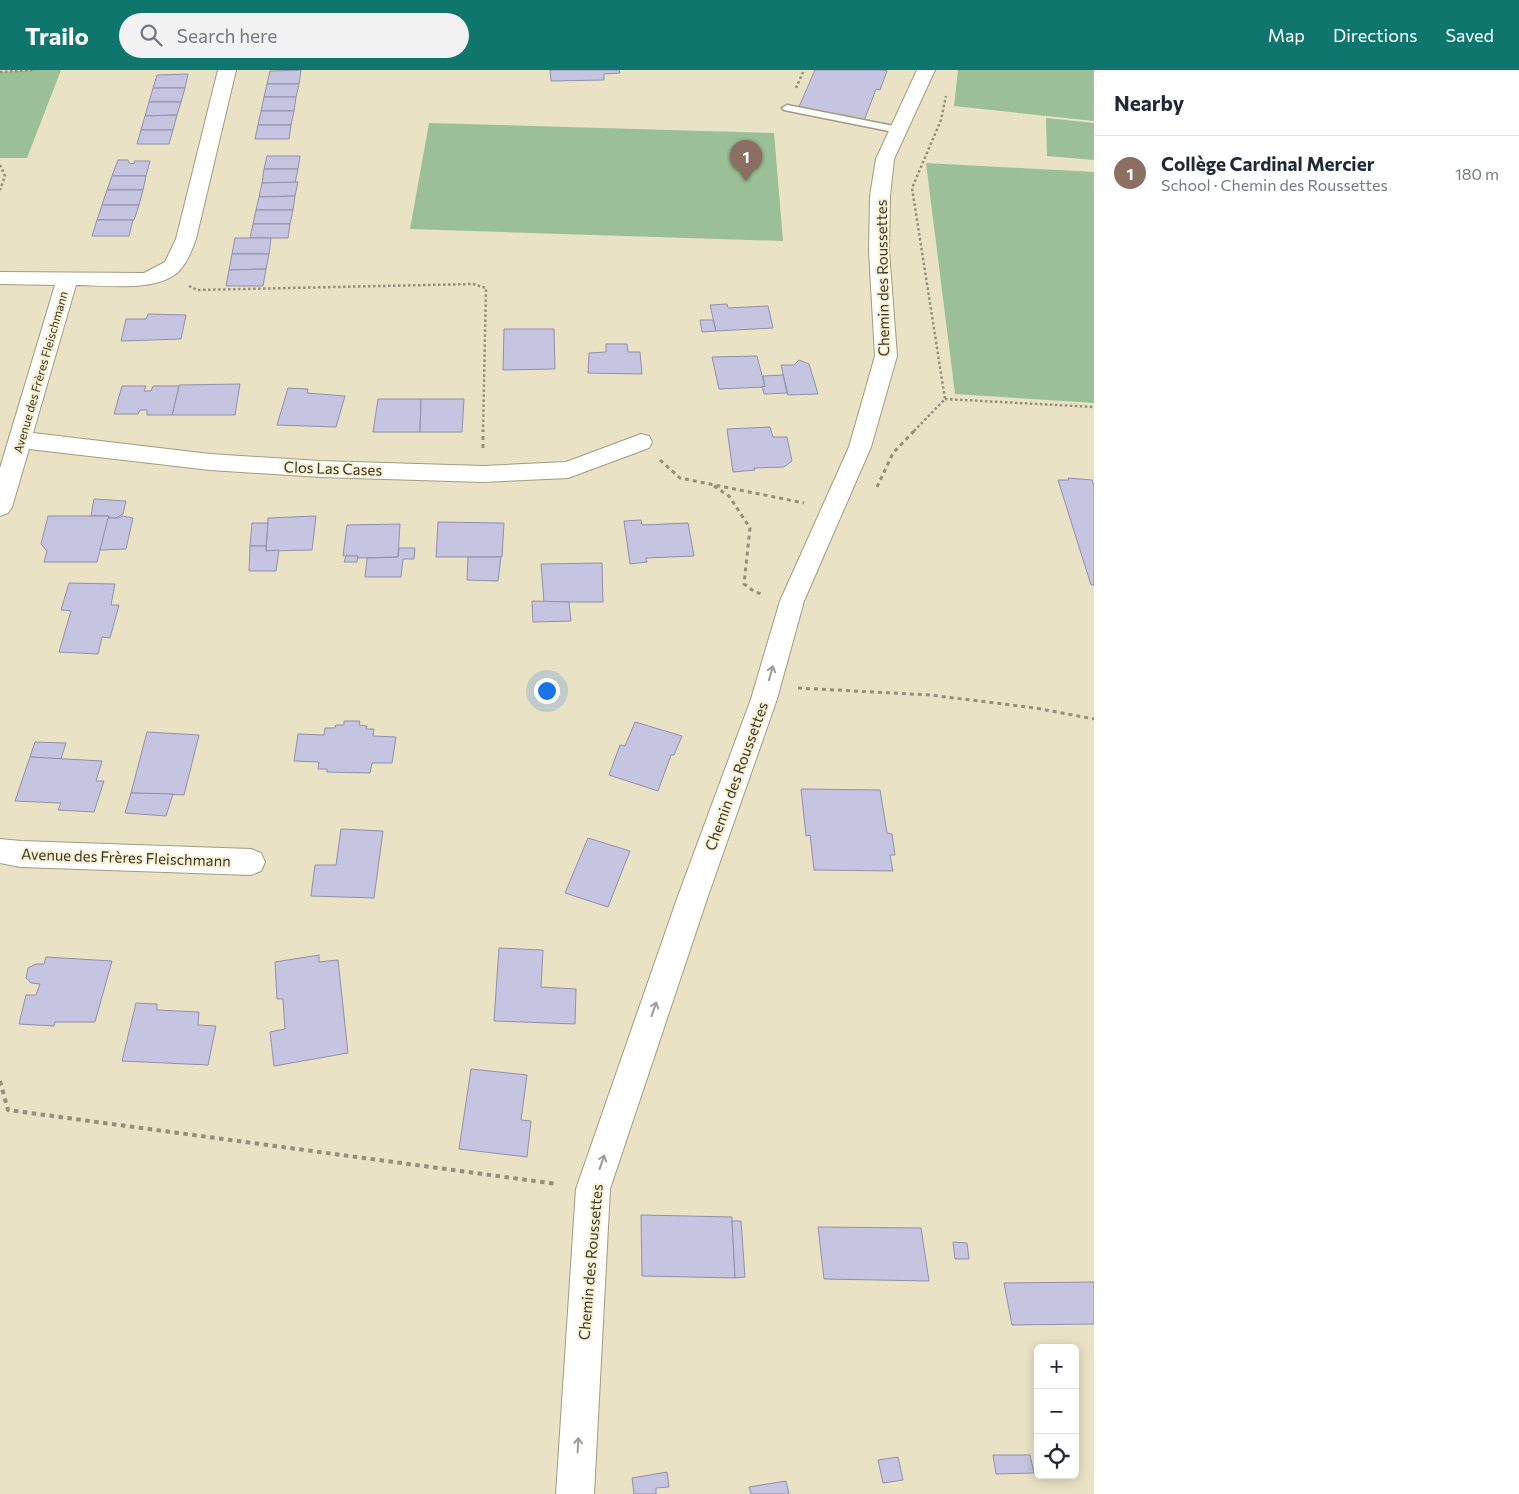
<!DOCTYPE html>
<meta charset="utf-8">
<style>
:root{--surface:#fff;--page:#f2f2f3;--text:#1f2937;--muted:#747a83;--line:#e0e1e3;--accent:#0f766e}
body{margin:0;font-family:Commissioner,sans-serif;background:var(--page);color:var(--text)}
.controls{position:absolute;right:15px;bottom:15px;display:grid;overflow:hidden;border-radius:8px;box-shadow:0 2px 12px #0003}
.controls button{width:45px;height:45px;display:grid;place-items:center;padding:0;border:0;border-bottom:1px solid var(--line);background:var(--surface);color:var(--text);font:25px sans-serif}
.you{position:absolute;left:546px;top:620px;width:18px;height:18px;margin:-12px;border:4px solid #fff;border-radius:50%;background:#1a73e8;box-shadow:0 0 0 8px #1a73e833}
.badge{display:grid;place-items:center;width:32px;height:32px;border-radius:50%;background:var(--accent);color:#fff;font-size:16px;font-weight:700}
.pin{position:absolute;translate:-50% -41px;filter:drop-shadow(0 1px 2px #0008)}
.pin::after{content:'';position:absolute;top:26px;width:18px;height:15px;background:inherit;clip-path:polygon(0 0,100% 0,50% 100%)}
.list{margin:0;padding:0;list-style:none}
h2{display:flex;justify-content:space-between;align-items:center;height:65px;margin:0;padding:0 20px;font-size:21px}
h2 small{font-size:16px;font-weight:400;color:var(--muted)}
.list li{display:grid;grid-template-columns:32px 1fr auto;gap:15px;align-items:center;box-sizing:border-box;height:75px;padding:0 20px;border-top:1px solid var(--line)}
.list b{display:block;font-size:19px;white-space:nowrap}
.list p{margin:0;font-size:16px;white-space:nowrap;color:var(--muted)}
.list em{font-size:16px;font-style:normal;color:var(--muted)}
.icon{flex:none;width:28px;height:28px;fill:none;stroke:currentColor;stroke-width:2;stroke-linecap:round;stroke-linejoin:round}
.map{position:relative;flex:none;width:1094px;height:1424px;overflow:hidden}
header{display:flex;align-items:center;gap:30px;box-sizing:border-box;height:70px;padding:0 25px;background:var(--accent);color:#fff}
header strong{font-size:24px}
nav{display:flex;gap:28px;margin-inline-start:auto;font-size:18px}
.search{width:350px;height:45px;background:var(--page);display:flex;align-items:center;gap:12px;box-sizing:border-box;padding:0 18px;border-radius:28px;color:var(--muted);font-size:19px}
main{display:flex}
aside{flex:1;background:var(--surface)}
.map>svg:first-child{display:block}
</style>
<header>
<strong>Trailo</strong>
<div class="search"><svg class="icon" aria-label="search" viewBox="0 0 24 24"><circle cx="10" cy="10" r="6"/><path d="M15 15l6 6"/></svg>Search here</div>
<nav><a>Map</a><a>Directions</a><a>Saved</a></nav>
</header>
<main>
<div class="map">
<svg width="1094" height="1424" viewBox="0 0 1094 1424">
<rect width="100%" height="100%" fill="#eae2c5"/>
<!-- green -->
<g fill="#9bbf96">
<polygon points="35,0 61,0 27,88 0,88 0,2"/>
<polygon points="958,0 1094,0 1094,51 954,36"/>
<polygon points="1046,48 1094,53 1094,90 1047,86"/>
<polygon points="429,53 774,63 783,171 410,159"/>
<polygon points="926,93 1094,102 1094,333 955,324"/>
</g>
<!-- building -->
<g fill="#c5c4e1" stroke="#9090ab">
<polygon points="301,0 299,14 267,14 270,1"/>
<polygon points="550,0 619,0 620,3 604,4 604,10 551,11"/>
<polygon points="815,0 884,0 887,1 880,20 876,19 864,51 798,39"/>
<polygon points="188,4 185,18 153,18 157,5"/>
<polygon points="267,14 299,14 296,27 264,27"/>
<polygon points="153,18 185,18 181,32 149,32"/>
<polygon points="264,27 296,27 294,41 261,41"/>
<polygon points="149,32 181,32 177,45 145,46"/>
<polygon points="261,41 294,41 291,55 258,55"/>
<polygon points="177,45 173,60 141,60 145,46"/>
<polygon points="258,55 291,55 289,69 255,69"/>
<polygon points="141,60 173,60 169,74 137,74"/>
<polygon points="267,86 300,86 298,99 264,99"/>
<polygon points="118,90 128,90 130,94 135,93 134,91 150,91 146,106 112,106"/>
<polygon points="264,99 298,99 295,113 262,113"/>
<polygon points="112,106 146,106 143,120 107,120"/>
<polygon points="296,112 298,112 295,126 259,127 262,113"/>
<polygon points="107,120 143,120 139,135 102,135"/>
<polygon points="295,126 293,140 256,140 259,127"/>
<polygon points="102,135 139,135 134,150 97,150"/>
<polygon points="256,140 293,140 290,154 253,154"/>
<polygon points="97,150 133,150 129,166 92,166"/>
<polygon points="253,154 290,154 288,168 250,168"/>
<polygon points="235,168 271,168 269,184 232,184"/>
<polygon points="232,184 269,184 266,199 229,200"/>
<polygon points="266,199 263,216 226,216 229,200"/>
<polygon points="727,234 728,238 768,236 773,258 716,261 710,235"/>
<polygon points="148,244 186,245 181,269 121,271 126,249 146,249"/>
<polygon points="700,250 713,250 716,261 702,262"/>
<polygon points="504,259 554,259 555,299 503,300"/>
<polygon points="606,274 627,274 628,282 640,282 642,304 588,303 589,283 606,282"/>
<polygon points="757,286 765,317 719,319 712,287"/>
<polygon points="799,290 809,294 818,324 788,325 781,295 794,295"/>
<polygon points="783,305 787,323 764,324 762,316 765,317 763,306"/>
<polygon points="240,314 235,345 172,345 179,315"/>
<polygon points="122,316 146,316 144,321 151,321 153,316 179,316 172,345 147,345 147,340 140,340 138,344 114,344"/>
<polygon points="288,318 308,319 307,323 345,326 336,357 277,355"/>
<polygon points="378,329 421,329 420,362 373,362"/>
<polygon points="421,329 464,329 462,362 420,362"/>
<polygon points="770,357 773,367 787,367 792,391 784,397 754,398 755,400 733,402 727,359"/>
<polygon points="1068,408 1092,410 1094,417 1094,515 1091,515 1058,410 1069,410"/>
<polygon points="94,429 126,431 123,444 116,448 108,448 109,446 91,446"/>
<polygon points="48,446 109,446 97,492 44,492 47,481 41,474"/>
<polygon points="122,446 133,448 126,479 100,480 108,448 119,448"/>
<polygon points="316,446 312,480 266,481 268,448"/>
<polygon points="641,450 642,455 688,453 694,486 646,488 647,492 630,494 624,451"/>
<polygon points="438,452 504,453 502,487 436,487"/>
<polygon points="252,453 268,453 266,476 250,476"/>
<polygon points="400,454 398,487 358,488 358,486 343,486 347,455"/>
<polygon points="250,476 266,476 266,481 279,480 276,501 249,501"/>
<polygon points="399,478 415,478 414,489 403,489 401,507 365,507 367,488 398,487"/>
<polygon points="346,486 358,486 357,492 344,492"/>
<polygon points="468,487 501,487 498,511 467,510"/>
<polygon points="602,493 603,532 544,532 541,494"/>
<polygon points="69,513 115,514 111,535 119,535 110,568 102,567 98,584 59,582 71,541 61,540"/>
<polygon points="532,531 569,532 571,551 533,552"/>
<polygon points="344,651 360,651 359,655 367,656 366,659 374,659 373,666 396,667 392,693 372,693 370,703 327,702 327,699 318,699 319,692 294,691 298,664 324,665 325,658 335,658 336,655 344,655"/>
<polygon points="635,652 682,666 674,685 671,685 658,721 609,705 620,675 625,676"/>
<polygon points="147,662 199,665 184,725 131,723"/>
<polygon points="35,672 66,673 61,689 30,687"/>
<polygon points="30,687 102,691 96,711 104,711 94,742 58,740 61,733 15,731"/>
<polygon points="801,719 880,720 887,763 892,764 895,785 890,785 893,801 814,800 810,765 806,766"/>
<polygon points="131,723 173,724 166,746 125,743"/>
<polygon points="341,759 383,761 374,828 311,826 315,795 336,795"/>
<polygon points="588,768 630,781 608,837 565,823"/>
<polygon points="499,878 543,880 541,917 576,919 575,954 494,951"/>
<polygon points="319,885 319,892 338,890 348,983 274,996 270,962 285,959 283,929 277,929 275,892"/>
<polygon points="46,887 112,891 95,952 55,952 54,956 19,954 26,925 36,925 40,914 31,913 26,908 28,898 36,894 44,894"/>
<polygon points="136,933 157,934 157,940 199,942 198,955 216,956 208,995 122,991"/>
<polygon points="471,999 527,1005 521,1050 531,1051 527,1087 459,1079"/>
<polygon points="641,1145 732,1147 735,1208 642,1206"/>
<polygon points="732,1151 741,1151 745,1207 735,1208"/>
<polygon points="818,1157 921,1158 929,1211 824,1209"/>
<polygon points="953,1172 967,1173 969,1189 955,1189"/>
<polygon points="1094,1212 1094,1254 1012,1255 1004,1213"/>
<polygon points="993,1385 1030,1385 1034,1403 996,1404"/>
<polygon points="898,1387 903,1410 883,1413 878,1390"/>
<polygon points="667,1402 669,1417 656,1418 656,1424 634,1424 632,1408"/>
<polygon points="786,1411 789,1424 751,1424 749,1417"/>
</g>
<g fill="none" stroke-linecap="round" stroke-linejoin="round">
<!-- service casing -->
<g stroke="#a19b7f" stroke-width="3">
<polygon id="service" points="787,35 899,57 904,60 899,63 784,40 782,38"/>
</g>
<!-- minor casing -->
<g stroke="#a19b7f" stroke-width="2">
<g id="minor">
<path d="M218 0H236L196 169C192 180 188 191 180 200 159 223 105 215 76 215L33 363 210 384 320 391 483 396 566 392 641 364 649 366 652 372 649 378 568 408 483 412 320 407 210 400 29 379 12 437 8 443 0 446V398L55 215 0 214V202L144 203 165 192 176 169Z"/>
<polygon points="917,0 935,0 894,89 890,126 889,181 897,286 871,377 804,531 777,629 708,826 610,1119 594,1424 556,1424 576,1119 678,826 751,629 780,531 849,377 875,286 869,181 870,126 876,89"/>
<polygon points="0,769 21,771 251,779 261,783 265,792 261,801 251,805 21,797 0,793"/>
</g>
</g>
<!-- path-far2 -->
<g stroke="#948f7a" stroke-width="2.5" stroke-dasharray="2.5 2.5" stroke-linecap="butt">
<polyline points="0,2 35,0"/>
<polyline points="796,18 804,0"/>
<polyline points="0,95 5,106 0,120"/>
<polyline points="189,216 197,220 473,214 486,218 483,361"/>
<polyline points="945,329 1094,337"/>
<polyline points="914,361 945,329 912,118 941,50 946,26"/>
</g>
<!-- path-far1 -->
<g stroke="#948f7a" stroke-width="3" stroke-dasharray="4 4" stroke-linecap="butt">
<polyline points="483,378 483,360"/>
<polyline points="660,390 680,408 804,433"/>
<polyline points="714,416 729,426 750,458 744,514 755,522 762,524"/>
<polyline points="877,417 893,383 915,360"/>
<polyline points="798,618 930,625 1036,638 1094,649"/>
</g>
<!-- path -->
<polyline stroke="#948f7a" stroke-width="4" stroke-dasharray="4.5 4.5" stroke-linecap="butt" points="0,1011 8,1040 557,1114"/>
<!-- service -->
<use href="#service" fill="#fff" fill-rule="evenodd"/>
<!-- minor -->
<use href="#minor" fill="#fff" fill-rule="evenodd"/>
</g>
<!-- one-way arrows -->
<defs><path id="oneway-shaft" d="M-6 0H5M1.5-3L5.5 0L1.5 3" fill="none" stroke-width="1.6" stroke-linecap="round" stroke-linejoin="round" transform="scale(1.25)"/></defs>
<g stroke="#9c9b96">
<use href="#oneway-shaft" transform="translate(771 603) rotate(-74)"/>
<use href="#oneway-shaft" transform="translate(654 939) rotate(-71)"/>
<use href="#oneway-shaft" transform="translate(602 1092) rotate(-71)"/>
<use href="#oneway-shaft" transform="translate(578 1375) rotate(-87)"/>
</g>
<g text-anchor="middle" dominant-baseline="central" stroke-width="4" stroke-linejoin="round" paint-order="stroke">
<!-- far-street labels -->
<g font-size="12" fill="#3a372c" stroke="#f7f0d2">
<text transform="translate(40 302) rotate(-74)">Avenue des Frères Fleischmann</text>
</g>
<!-- street labels -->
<g font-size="15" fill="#3a372c" stroke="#f7f0d2">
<text transform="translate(882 208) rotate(-91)">Chemin des Roussettes</text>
<text transform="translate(333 398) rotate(2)">Clos Las Cases</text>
<text transform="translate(736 706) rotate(-70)">Chemin des Roussettes</text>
<text transform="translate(126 787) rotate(2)">Avenue des Frères Fleischmann</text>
<text transform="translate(590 1192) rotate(-85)">Chemin des Roussettes</text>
</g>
</g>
</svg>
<div class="controls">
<button>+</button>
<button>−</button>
<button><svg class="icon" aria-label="locate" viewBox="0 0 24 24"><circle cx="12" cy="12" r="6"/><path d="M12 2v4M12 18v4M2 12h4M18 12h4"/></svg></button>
</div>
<div class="you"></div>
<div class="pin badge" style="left:746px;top:111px;background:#8d6e63">1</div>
</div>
<aside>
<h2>Nearby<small></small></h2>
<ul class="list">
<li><span class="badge" style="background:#8d6e63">1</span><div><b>Collège Cardinal Mercier</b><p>School · Chemin des Roussettes</p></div><em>180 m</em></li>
</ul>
</aside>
</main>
